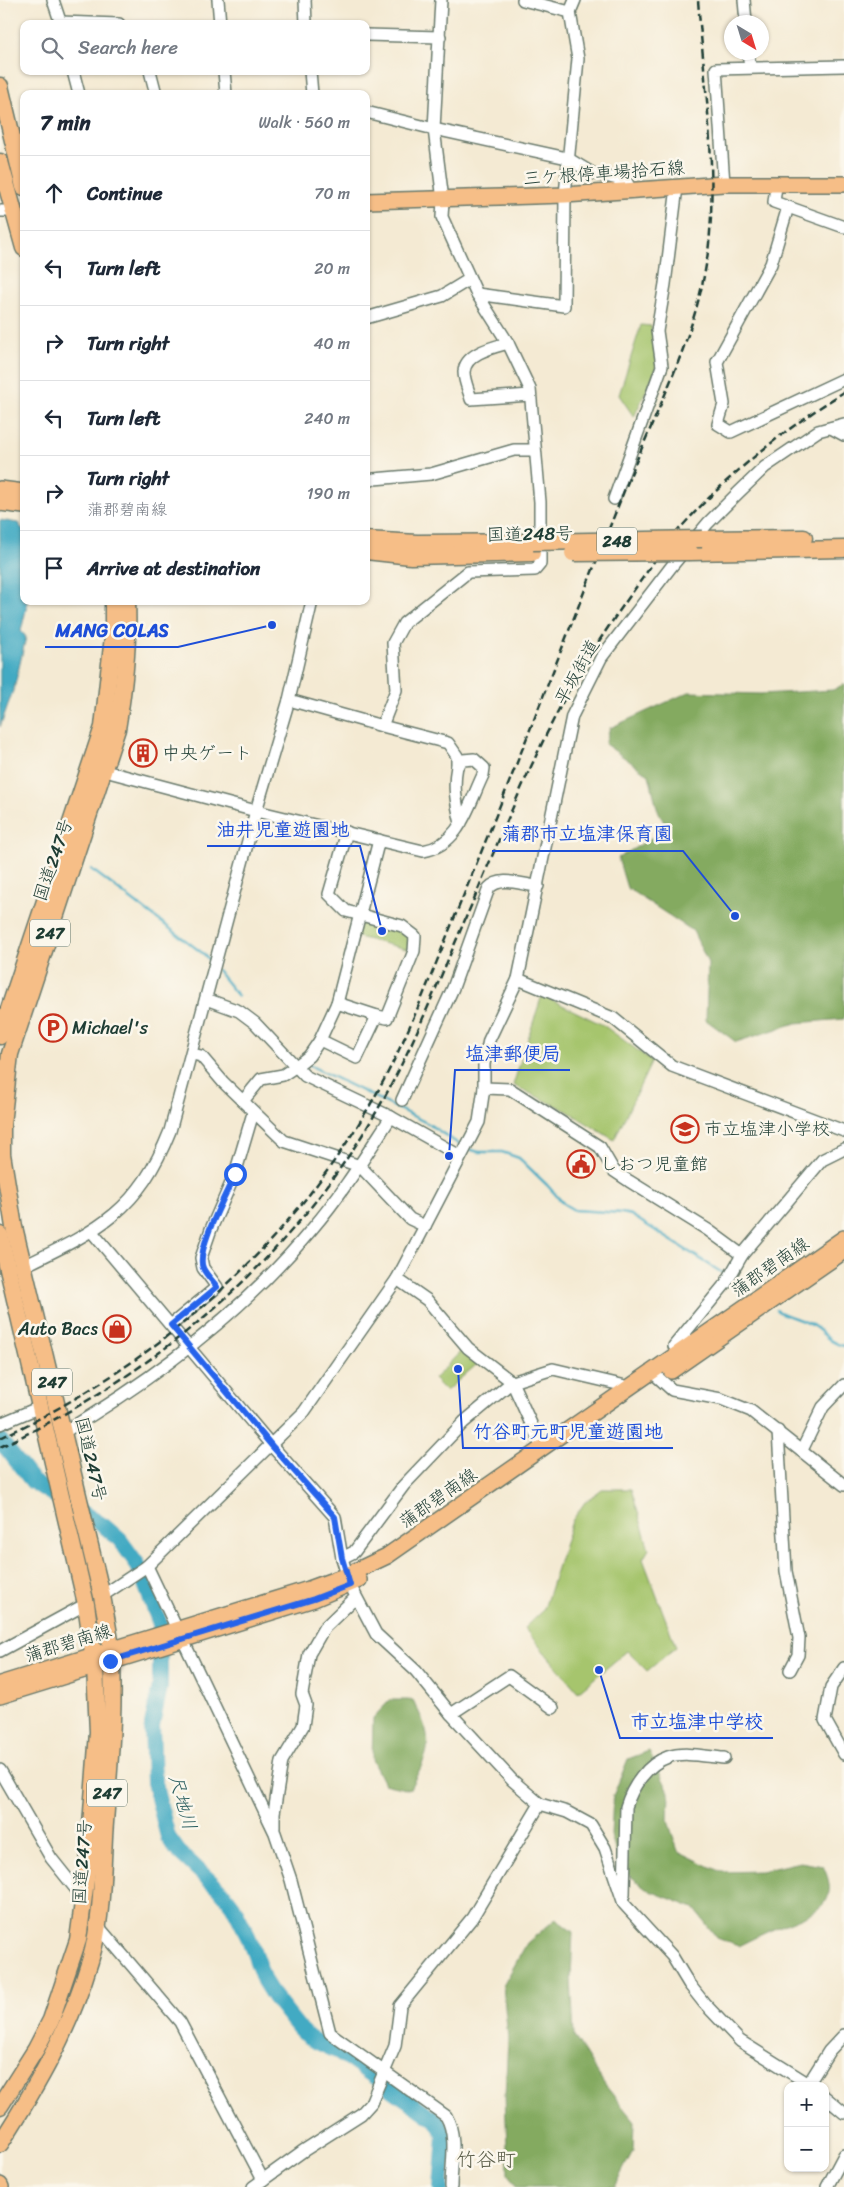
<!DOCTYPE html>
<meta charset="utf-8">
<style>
:root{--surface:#fff;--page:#f6f6f7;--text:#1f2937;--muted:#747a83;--line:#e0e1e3}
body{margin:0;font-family:Sriracha,"Klee One",sans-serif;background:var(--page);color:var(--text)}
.controls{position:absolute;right:15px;bottom:15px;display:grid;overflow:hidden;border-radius:10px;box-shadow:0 1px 4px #0004}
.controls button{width:45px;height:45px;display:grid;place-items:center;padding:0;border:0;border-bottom:1px solid var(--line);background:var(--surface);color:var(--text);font:25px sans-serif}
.compass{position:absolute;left:724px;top:15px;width:45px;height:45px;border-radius:50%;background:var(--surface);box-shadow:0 1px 4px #0004;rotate:142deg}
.stop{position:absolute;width:15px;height:15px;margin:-11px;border:4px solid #2563eb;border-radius:50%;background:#fff}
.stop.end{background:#2563eb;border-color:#fff;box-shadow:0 1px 5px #0008}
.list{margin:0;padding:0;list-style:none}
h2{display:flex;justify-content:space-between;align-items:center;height:65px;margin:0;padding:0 20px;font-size:21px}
h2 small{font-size:16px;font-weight:400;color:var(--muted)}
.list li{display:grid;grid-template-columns:32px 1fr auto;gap:15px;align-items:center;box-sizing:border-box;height:75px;padding:0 20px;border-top:1px solid var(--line)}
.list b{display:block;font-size:19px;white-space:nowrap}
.list p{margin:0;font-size:16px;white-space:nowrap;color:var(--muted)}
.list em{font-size:16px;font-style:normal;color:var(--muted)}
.icon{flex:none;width:28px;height:28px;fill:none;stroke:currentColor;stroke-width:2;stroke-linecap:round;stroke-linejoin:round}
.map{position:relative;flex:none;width:844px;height:2187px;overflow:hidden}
.search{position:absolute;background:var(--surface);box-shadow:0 1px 4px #0004;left:20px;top:20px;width:350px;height:55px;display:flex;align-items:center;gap:12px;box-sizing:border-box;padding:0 18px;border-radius:10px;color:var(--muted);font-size:19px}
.panel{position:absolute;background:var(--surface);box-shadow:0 1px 4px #0004;left:20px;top:90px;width:350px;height:515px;border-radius:10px}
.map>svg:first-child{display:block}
</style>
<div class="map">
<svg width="844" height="2187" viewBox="0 0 844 2187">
<rect width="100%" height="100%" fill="#fbf7ec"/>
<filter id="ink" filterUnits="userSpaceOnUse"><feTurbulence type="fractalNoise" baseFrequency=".02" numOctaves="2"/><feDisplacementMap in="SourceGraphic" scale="10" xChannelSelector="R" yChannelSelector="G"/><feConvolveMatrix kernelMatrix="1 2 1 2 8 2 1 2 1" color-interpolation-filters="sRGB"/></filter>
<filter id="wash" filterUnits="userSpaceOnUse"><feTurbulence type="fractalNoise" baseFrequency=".0096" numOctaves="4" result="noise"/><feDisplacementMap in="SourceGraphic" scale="20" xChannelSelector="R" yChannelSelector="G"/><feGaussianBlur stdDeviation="1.12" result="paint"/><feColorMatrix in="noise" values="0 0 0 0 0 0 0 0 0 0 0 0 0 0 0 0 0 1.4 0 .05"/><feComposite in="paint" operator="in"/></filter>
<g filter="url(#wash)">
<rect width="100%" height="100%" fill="#f4ead3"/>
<!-- green -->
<g fill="#a6c56d" stroke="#628150">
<polygon points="641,325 651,326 658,365 634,417 619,395"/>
<polygon points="360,913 415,936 414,951 354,936"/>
<polygon points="542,995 603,1025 652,1061 614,1140 567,1111 513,1085"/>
<polygon points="466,1346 483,1359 446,1391 434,1379"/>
<polygon points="602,1489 631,1489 649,1549 643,1559 676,1647 647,1671 627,1651 578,1692 524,1628 544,1609 572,1521 585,1502"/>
</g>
<!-- forest -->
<g fill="#84aa60" stroke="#52744a">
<polygon points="844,684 844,1019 796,1023 736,1042 706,1020 708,963 693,931 627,888 618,858 667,829 657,808 649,775 605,744 610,728 689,692 761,694 833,690"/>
<path d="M390 1700H413C435 1743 431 1749 409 1790L384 1784 372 1760 373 1718Z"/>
<path d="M649 1751 669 1792 668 1821 678 1851 721 1872 761 1871 800 1862 823 1866C843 1907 811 1913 781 1926 766 1932 752 1939 738 1946L717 1938 694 1908 650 1891 621 1869 611 1835 613 1796 628 1759Z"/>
<polygon points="556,1919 573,1932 571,1978 574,2036 605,2085 634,2121 633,2151 614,2187 516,2187 508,2174 505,2095 508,2039 503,1986 527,1943"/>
</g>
<!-- water -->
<polygon fill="#43aac3" stroke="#31747c" points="0,520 18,523 24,531 24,601 28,601 21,631 26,637 15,685 0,727"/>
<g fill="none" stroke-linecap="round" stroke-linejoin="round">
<!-- stream -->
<g stroke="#43aac3" stroke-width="2.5">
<polyline points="91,869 205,955 212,964"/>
<polyline points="217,970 238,996"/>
<polyline points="309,1065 427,1123 463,1147"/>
<polyline points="468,1149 479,1152 502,1152 519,1158 547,1185 564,1204 574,1210 622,1213 631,1215 727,1276"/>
<polyline points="732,1279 747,1293"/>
<path d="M776 1310C787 1317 802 1319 812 1325 825 1333 827 1342 844 1346"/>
</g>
<!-- river -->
<polyline stroke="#43aac3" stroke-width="16" points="0,1440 33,1482 104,1526 120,1540 138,1565 160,1624 160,1687 152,1725 154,1782 168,1837 178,1851 224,1894 233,1906 248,1936 264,1981 274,1997 298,2027 309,2038 339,2052 436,2120 445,2135 441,2187"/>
</g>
</g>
<g filter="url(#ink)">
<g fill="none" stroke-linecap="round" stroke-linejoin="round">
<!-- minor casing -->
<g stroke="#6a7a6c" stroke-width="14">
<g id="minor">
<polyline points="53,0 61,24"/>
<polyline points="218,0 220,24"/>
<polyline points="305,0 306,24"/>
<polyline points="744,0 746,22"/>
<polyline points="570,12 575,0"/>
<polyline points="60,22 119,24"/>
<polyline points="366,35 440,37"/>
<polyline points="748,52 750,67"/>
<polyline points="73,71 79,94"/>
<polyline points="150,71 156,94"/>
<polyline points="224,71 226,94"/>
<polyline points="310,71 312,94"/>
<polyline points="366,112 434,129 567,158 592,173 626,181 632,192"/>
<polyline points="724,184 716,69 844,66"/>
<polyline points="776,186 774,202 844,227"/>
<polyline points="788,207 771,264 717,362 724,404 718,424 731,432 844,379"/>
<polyline points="0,211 14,211"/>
<polyline points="477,294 564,306 565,195 578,59 570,12 523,0"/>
<polyline points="366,318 442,296 470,279"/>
<path d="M508 343C494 347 465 353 464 372 464 381 469 391 471 399L530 395"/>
<polyline points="831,428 844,435"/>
<polyline points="366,482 374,479 431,474 514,450 534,450"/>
<polyline points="614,499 662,366 657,331 665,284 677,187"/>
<polyline points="289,700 382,726 396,690 393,643 404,623 468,572 535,570 540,564 540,502 530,389 508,343 477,294 442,217 443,200 434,129 441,0"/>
<polyline points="382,726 448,743 457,756 457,766"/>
<path d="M105 771 256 811 423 851C460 845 468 806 483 775L484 768 474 759 463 760 457 766C453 786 456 803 461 823"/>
<polyline points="347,832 329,894 346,911 402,926 415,936 414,951 387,1018 377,1016"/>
<polyline points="518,979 613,1018 672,1066 844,1131"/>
<polyline points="206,999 239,1011 255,1023 305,1076 391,1117 460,1156"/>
<polyline points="320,1040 357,1058 377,1016 337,1003"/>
<polyline points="192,1054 201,1056 223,1082 284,1141 360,1166 410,1219 425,1226"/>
<polyline points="484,1088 510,1089 600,1147 614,1171 629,1181 708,1230 742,1255"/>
<path d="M402 1100 453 988 489 888C501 875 522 885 538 886"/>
<polyline points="243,1101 261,1079 283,1075 295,1067 309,1056 320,1040 337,1003 379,840"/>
<polyline points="92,1232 272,1446 335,1517 342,1558 350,1585 376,1634 416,1671 451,1714 512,1780 540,1804 567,1812 591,1825 605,1848 624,1904 672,1956 689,1984 704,2003 740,2041 812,2086"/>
<path d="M24 1266C98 1230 138 1212 170 1131L256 811 289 700 312 601"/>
<polyline points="397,1279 427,1300 468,1348 512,1382 542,1448"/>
<polyline points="171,1325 217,1287 203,1268 201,1258 211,1229 235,1174 253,1113"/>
<polyline points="686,1348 674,1346 726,1283 742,1255 822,1160 844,1149"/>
<polyline points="652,1372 672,1390 721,1399 751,1411 844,1485"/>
<polyline points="0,1424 40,1407"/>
<polyline points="778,1431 786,1571 799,1638 798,1655 790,1670"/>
<path d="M64 1432C157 1377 243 1312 312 1229 342 1194 366 1155 391 1117"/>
<polyline points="802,1450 823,1407 844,1385"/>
<polyline points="342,1558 354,1552 404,1485 464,1422 512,1382 553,1369 630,1387"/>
<polyline points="147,1566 177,1629"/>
<polyline points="102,1596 147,1566 304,1412 397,1279 425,1226 479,1122 484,1088 484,1064 489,1040 518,979 572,716 601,658 671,567 708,523 738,493 765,467 818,431 844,424"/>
<path d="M183 1640 275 1833 291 1880 330 2033 446 2116C458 2137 451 2164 451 2187"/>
<polyline points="0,1651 86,1604"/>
<polyline points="844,1668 831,1687 825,1720 844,1754"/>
<polyline points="451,1714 509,1676 553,1708"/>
<polyline points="0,1770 51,1858 79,1893 84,1896"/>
<polyline points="274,1828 274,1813 282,1761 303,1726 306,1705 302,1694 309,1654 324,1628 355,1598"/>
<path d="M624 1895 626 1807C632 1787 647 1764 668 1757 685 1751 707 1757 724 1758"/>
<polyline points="98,1926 180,2022 263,2180"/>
<polyline points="809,2083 829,2051 844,2035"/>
<polyline points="825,2097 844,2113"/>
<polyline points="253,2187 303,2151 361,2114 371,2103 395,2046 400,2006 472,1918 540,1804"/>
<polyline points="827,2187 844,2155"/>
</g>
</g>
<!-- major casing -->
<g stroke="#6a7a6c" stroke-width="18">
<g id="major">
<polyline points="366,201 565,195 724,184 844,184"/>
<polyline points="0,489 24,492"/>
<polyline points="0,503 24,506"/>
<polyline points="671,1371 844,1251"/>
<polyline points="0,1684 309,1589 347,1575 387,1556 844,1238"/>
<polyline points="0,1696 314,1599 359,1580"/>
<polyline points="0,2185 1,2187"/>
</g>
</g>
<!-- highway casing -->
<g stroke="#6a7a6c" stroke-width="19">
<g id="highway">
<polyline points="0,86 24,187"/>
<polyline points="0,162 24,248"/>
<polyline points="702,539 804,538"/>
<polyline points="366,540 417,543 533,542"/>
<polyline points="366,551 411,556 532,553"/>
<polyline points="690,552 844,549"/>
<polyline points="0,1036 103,727 113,636 113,601"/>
<polyline points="0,1235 86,1604 95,1667 98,1732 88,1865 78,1940 51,2020 36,2049 0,2106"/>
<path d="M0 2144C39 2083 69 2031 90 1961 102 1922 102 1878 104 1837 108 1775 116 1711 111 1648 109 1631 105 1613 102 1596L14 1227 2 1154V1124L10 1054 117 729C124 687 129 644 127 601"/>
</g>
</g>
<!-- minor -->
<use href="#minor" stroke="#fff" stroke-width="11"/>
<!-- major -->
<use href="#major" stroke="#f6be87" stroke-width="15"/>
<!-- highway -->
<use href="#highway" stroke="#f6be87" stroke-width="16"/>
<!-- rail -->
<g stroke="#1f3d34" stroke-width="2.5" stroke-dasharray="8 4" stroke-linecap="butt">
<path d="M0 1438C153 1367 285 1251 370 1105 404 1047 428 983 453 921 498 812 541 702 584 592 604 542 623 492 644 443 671 381 699 320 708 252 718 173 704 80 698 0"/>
<path d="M0 1447C158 1373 290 1261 378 1109 415 1044 441 974 471 906 499 840 526 773 559 709 581 666 609 625 637 586 652 565 666 543 683 525 729 474 786 428 844 392"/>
</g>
<!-- highway-bridge casing -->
<g stroke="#6a7a6c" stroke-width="19" stroke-linecap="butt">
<g id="highway-bridge">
<polyline points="533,542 702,539"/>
<polyline points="573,553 690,552"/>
</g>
</g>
<!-- highway-bridge -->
<use href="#highway-bridge" stroke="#f6be87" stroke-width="16"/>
</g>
</g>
<g fill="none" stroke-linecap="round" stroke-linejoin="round" filter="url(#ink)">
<!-- route -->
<path stroke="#2563eb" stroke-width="6" d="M110 1661 314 1599 350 1585 342 1558 335 1517 272 1446 171 1325 217 1287C213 1281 206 1275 203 1268 195 1250 227 1193 235 1174"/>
</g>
<!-- icons -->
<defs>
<g id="building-ring" transform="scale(1.4375)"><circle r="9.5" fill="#fbf7ec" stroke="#c8321e" stroke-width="1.5"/><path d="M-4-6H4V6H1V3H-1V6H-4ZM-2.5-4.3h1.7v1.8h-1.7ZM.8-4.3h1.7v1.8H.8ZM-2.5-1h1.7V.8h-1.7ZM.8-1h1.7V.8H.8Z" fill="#c8321e"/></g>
<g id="parking-ring" transform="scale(1.4375)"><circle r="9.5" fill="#fbf7ec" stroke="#c8321e" stroke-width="1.5"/><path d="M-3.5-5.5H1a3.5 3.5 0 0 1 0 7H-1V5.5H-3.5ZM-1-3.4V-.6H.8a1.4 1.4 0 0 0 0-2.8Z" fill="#c8321e"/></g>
<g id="school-ring" transform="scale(1.4375)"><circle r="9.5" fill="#fbf7ec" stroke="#c8321e" stroke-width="1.5"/><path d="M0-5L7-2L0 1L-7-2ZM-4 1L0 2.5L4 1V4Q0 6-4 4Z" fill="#c8321e"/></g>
<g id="civic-ring" transform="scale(1.4375)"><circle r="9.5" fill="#fbf7ec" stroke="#c8321e" stroke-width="1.5"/><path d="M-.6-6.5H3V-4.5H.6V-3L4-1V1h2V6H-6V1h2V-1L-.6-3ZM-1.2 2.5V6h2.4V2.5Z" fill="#c8321e"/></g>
<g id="shop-ring" transform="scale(1.4375)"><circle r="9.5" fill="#fbf7ec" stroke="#c8321e" stroke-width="1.5"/><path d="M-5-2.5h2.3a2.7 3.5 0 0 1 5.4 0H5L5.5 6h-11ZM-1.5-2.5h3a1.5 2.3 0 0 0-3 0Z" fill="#c8321e"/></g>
</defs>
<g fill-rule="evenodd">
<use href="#building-ring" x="143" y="753"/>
<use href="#parking-ring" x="53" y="1028"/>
<use href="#school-ring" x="685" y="1129"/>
<use href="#civic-ring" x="581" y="1164"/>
<use href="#shop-ring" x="117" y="1329"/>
</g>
<g text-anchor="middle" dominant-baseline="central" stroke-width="5" stroke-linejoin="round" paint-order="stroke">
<!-- shield labels -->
<g fill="#fbf7ec" stroke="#61756b" stroke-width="1">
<rect x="597" y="527.5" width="40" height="27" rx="4"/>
<rect x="30" y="919.5" width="40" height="27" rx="4"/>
<rect x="32" y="1368.5" width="40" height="27" rx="4"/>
<rect x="87" y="1779.5" width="40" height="27" rx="4"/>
</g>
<g font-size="16" font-weight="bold" fill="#1f3d34">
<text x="617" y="541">248</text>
<text x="50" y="933">247</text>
<text x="52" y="1382">247</text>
<text x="107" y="1793">247</text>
</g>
<!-- street labels -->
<g font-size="18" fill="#1f3d34" stroke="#fbf7ec">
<text transform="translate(604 173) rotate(-4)">三ケ根停車場拾石線</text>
<text transform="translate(530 534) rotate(-1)">国道248号</text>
<text transform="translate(577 672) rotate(-61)">平坂街道</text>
<text transform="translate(53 860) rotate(-71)">国道247号</text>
<text transform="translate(770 1267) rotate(-35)">蒲郡碧南線</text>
<text transform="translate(91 1459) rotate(77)">国道247号</text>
<text transform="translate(438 1498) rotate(-35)">蒲郡碧南線</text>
<text transform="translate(68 1643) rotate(-17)">蒲郡碧南線</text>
<text transform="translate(82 1862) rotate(-86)">国道247号</text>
</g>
<!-- poi labels -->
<g font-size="18" fill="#1f3d34" stroke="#fbf7ec" text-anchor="start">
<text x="162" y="753">中央ゲート</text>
<text x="72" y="1028">Michael's</text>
<text x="704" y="1129">市立塩津小学校</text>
<text x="600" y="1164">しおつ児童館</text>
<text x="98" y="1329" text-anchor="end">Auto Bacs</text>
</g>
<!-- water labels -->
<g font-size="19" font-style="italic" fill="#2a5e5f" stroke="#fbf7ec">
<text transform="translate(183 1802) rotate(74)">尺地川</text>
</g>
<!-- quarter labels -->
<g font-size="20" fill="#5e614d" stroke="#fbf7ec">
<text x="486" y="2159">竹谷町</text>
</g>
</g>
<!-- callouts -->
<path fill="none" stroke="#1d4ed8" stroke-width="2" d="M272 625L178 647H45M382 931L360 846H207M735 916L683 851H492M449 1156L455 1070H570M458 1369L463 1448H673M599 1670L620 1738H773"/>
<g fill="#1d4ed8" stroke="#fbf7ec" stroke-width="2">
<circle cx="272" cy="625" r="5"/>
<circle cx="382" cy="931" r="5"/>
<circle cx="735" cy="916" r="5"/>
<circle cx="449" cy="1156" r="5"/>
<circle cx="458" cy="1369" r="5"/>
<circle cx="599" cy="1670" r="5"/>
</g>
<g font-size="19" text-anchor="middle" font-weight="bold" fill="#1d4ed8" stroke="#fbf7ec" stroke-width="5" stroke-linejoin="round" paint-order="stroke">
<text x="112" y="637">MANG COLAS</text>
<text x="283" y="836">油井児童遊園地</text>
<text x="587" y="840">蒲郡市立塩津保育園</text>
<text x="513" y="1060">塩津郵便局</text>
<text x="568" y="1438">竹谷町元町児童遊園地</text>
<text x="697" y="1728">市立塩津中学校</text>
</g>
</svg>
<div class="controls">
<button>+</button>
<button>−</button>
</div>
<svg class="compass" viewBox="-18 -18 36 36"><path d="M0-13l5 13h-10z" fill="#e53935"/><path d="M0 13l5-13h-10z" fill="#747a83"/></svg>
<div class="stop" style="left:235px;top:1174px"></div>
<div class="stop end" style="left:110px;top:1661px"></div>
<div class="search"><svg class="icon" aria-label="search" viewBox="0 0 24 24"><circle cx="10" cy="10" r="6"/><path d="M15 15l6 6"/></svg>Search here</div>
<section class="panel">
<h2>7 min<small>Walk · 560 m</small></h2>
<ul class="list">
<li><svg class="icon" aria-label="ahead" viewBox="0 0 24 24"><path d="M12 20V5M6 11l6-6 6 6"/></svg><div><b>Continue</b></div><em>70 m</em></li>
<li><svg class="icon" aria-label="left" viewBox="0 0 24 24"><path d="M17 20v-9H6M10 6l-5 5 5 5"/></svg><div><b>Turn left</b></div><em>20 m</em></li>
<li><svg class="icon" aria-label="right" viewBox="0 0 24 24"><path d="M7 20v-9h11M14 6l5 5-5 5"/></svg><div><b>Turn right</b></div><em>40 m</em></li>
<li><svg class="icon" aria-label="left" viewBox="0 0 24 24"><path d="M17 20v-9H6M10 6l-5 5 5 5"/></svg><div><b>Turn left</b></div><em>240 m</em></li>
<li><svg class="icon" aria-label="right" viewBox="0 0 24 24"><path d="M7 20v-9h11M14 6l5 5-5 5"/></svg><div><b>Turn right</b><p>蒲郡碧南線</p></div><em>190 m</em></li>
<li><svg class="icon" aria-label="arrive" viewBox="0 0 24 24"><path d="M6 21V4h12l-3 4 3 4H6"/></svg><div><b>Arrive at destination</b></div></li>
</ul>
</section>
</div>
